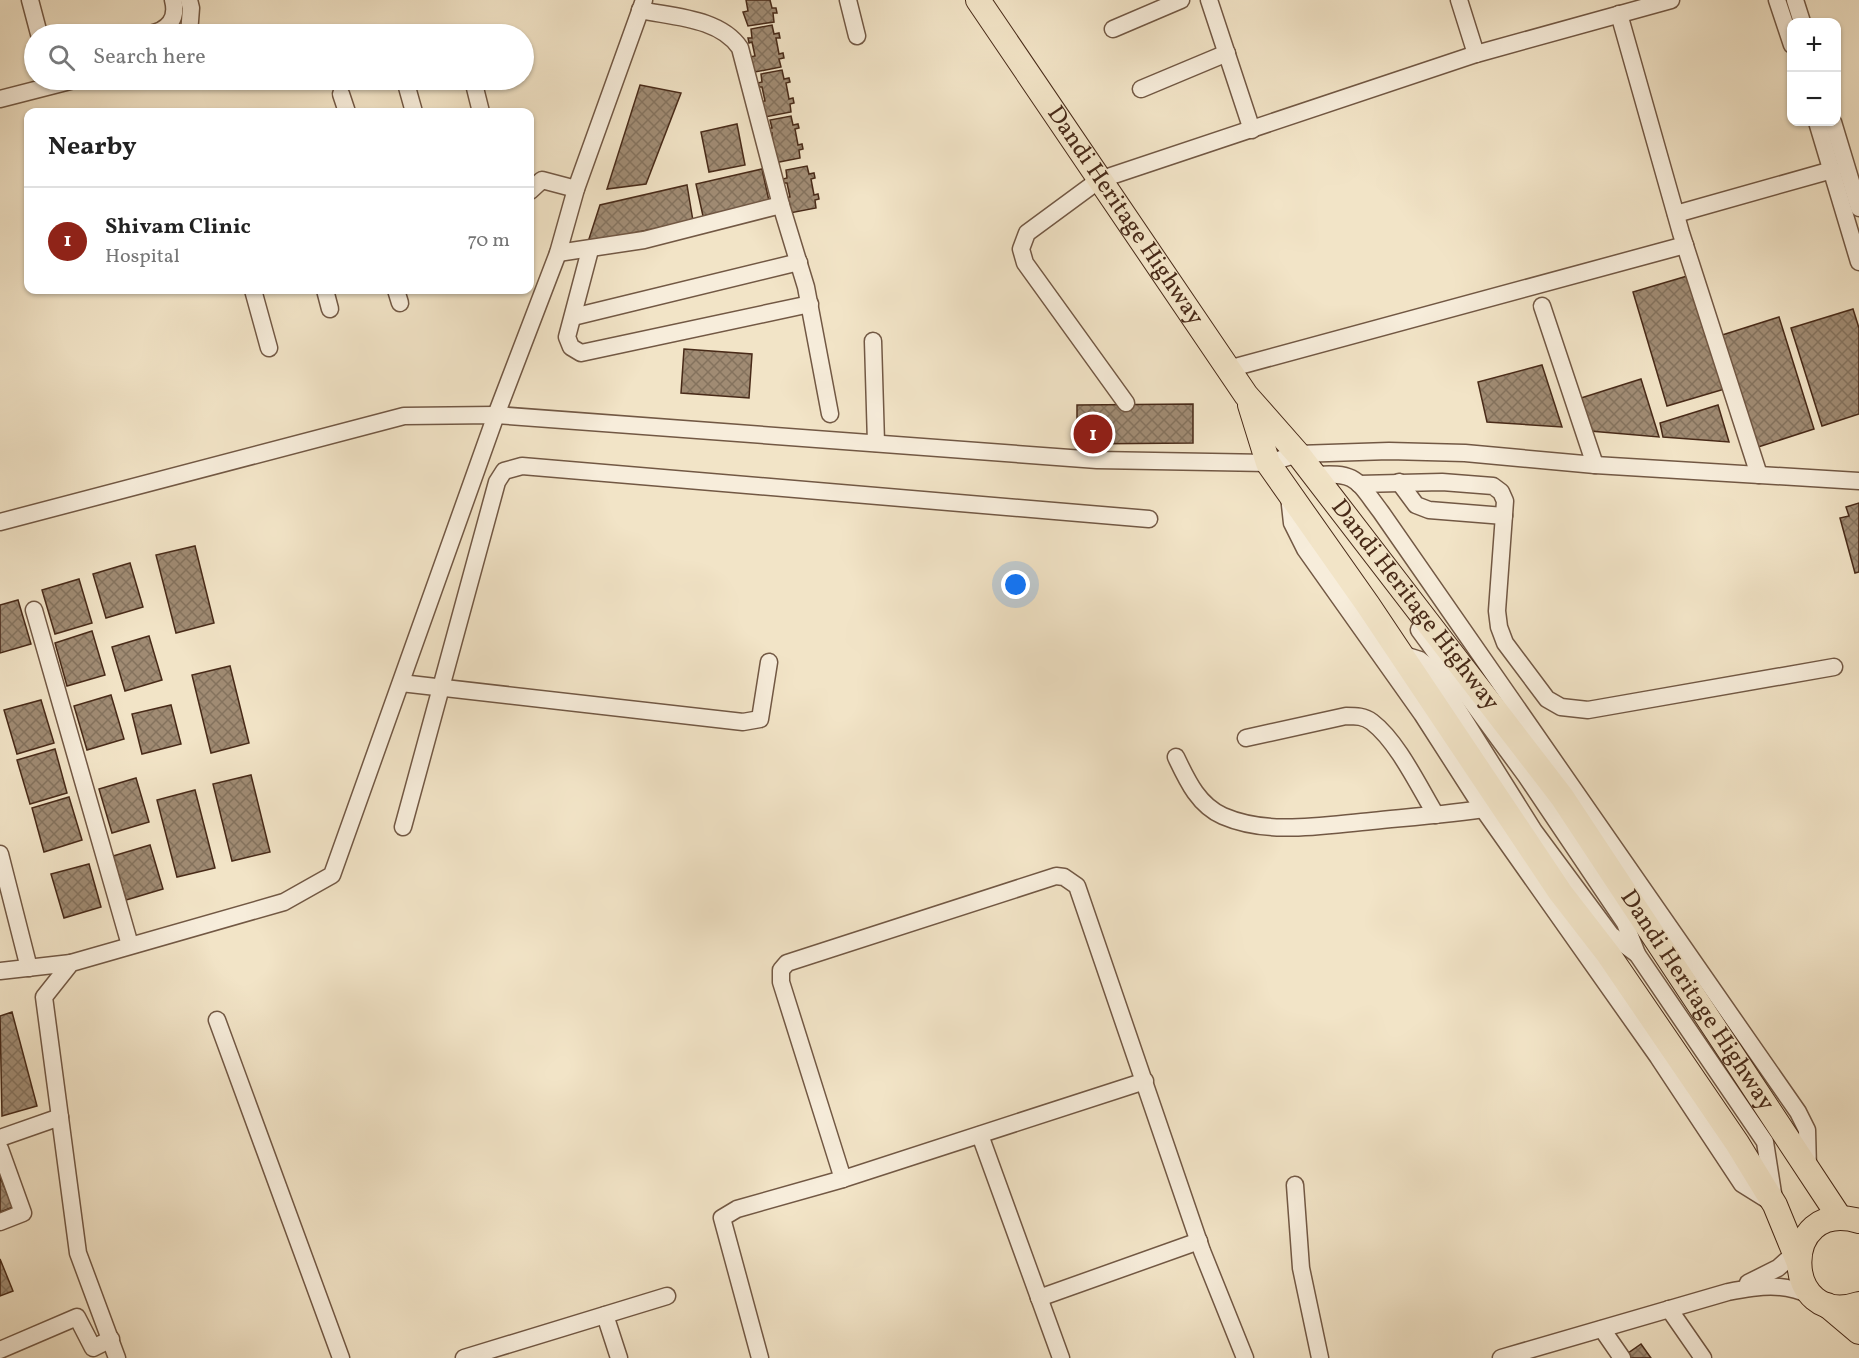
<!DOCTYPE html>
<meta charset="utf-8">
<style>
:root{--surface:#fff;--page:#f2f2f2;--text:#222;--muted:#767676;--line:#e0e0e0;--accent:#8f2418}
body{margin:0;font-family:Vollkorn,serif;background:var(--page);color:var(--text)}
.controls{position:absolute;right:18px;top:18px;display:grid;overflow:hidden;border-radius:12px;box-shadow:0 2px 4px #0004}
.controls button{width:54px;height:54px;display:grid;place-items:center;padding:0;border:0;border-bottom:2px solid var(--line);background:var(--surface);color:var(--text);font:30px sans-serif}
.you{position:absolute;left:1016px;top:585px;width:21px;height:21px;margin:-15px;border:4px solid #fff;border-radius:50%;background:#1a73e8;box-shadow:0 0 0 9px #1a73e833}
.badge{display:grid;place-items:center;width:39px;height:39px;border-radius:50%;background:var(--accent);color:#fff;font-size:20px;font-weight:700}
.pin{position:absolute;translate:-50% -50%;border:3px solid #fff;box-shadow:0 2px 6px #0006}
.list{margin:0;padding:0;list-style:none}
h2{display:flex;justify-content:space-between;align-items:center;height:78px;margin:0;padding:0 24px;font-size:26px}
h2 small{font-size:20px;font-weight:400;color:var(--muted)}
.list li{display:grid;grid-template-columns:39px 1fr auto;gap:18px;align-items:center;box-sizing:border-box;height:108px;padding:0 24px;border-top:2px solid var(--line)}
.list b{display:block;font-size:22px;white-space:nowrap}
.list p{margin:0;font-size:20px;white-space:nowrap;color:var(--muted)}
.list em{font-size:20px;font-style:normal;color:var(--muted)}
.icon{flex:none;width:33px;height:33px;fill:none;stroke:currentColor;stroke-width:2;stroke-linecap:round;stroke-linejoin:round}
.map{position:relative;flex:none;width:1859px;height:1358px;overflow:hidden}
.search{position:absolute;background:var(--surface);box-shadow:0 2px 4px #0004;left:24px;top:24px;width:510px;height:66px;display:flex;align-items:center;gap:15px;box-sizing:border-box;padding:0 21px;border-radius:33px;color:var(--muted);font-size:22px}
.panel{position:absolute;background:var(--surface);box-shadow:0 2px 4px #0004;left:24px;top:108px;width:510px;height:186px;border-radius:12px}
.map>svg:first-child{display:block}
</style>
<div class="map">
<svg width="1859" height="1358" viewBox="0 0 1859 1358">
<defs>
<pattern id="building-cross-hatch" width="8" height="8" patternUnits="userSpaceOnUse" patternTransform="scale(1.5)"><rect width="8" height="8" fill="#a08b73"/><path d="M0 0l8 8M0 8l8-8" fill="none" stroke="#84725d"/></pattern>
</defs>
<rect width="100%" height="100%" fill="#f2e4c7"/>
<filter id="stains"><feTurbulence type="fractalNoise" baseFrequency=".00333" numOctaves="4"/><feColorMatrix values="0 0 0 0 .2 0 0 0 0 .09 0 0 0 0 .02 0 0 0 .5 -.17"/></filter>
<radialGradient id="worn" r=".72"><stop offset=".6" stop-color="#630" stop-opacity="0"/><stop offset="1" stop-color="#630" stop-opacity=".3"/></radialGradient>
<!-- building -->
<g fill="url(#building-cross-hatch)" stroke="#482a18" stroke-width="1.5">
<polygon points="746,0 770,0 772,8 776,8 777,13 773,13 774,22 748,26 743,12 748,11"/>
<polygon points="772,25 774,34 779,33 780,38 776,38 779,54 783,53 784,58 779,59 781,67 755,72 749,57 755,56 752,42 749,43 748,38 752,38 751,29"/>
<polygon points="782,70 784,79 789,78 790,82 786,83 789,99 793,98 794,103 790,104 791,112 765,117 759,102 765,101 762,87 759,87 758,83 762,82 761,74"/>
<polygon points="640,85 681,93 646,184 607,189"/>
<polygon points="791,116 793,125 798,124 799,128 795,129 798,145 802,144 803,149 799,150 800,158 774,163 772,133 768,134 767,129 772,128 770,120"/>
<polygon points="737,124 745,165 709,172 701,132"/>
<polygon points="807,166 809,174 814,173 815,178 811,179 814,195 818,194 819,199 815,200 816,208 790,213 784,198 790,197 787,183 783,183 783,179 787,178 786,170"/>
<polygon points="762,169 769,201 703,216 696,184"/>
<polygon points="687,185 693,221 588,242 600,205"/>
<polygon points="1694,274 1728,388 1667,406 1633,292"/>
<polygon points="1853,309 1859,328 1859,414 1822,426 1791,328"/>
<polygon points="1779,317 1814,429 1755,448 1719,336"/>
<polygon points="684,349 752,354 749,398 681,393"/>
<polygon points="1542,365 1562,427 1487,422 1478,382"/>
<polygon points="1641,379 1659,437 1590,431 1581,398"/>
<polygon points="1193,404 1193,443 1077,444 1077,405"/>
<polygon points="1718,405 1729,442 1663,437 1660,423"/>
<polygon points="1859,503 1859,572 1855,573 1840,518 1849,516 1846,507"/>
<polygon points="195,546 214,623 176,633 156,555"/>
<polygon points="130,563 143,607 106,618 93,574"/>
<polygon points="79,579 92,623 55,634 42,590"/>
<polygon points="18,600 31,644 0,653 0,605"/>
<polygon points="92,631 105,675 67,686 55,643"/>
<polygon points="149,636 162,680 125,691 112,647"/>
<polygon points="230,666 249,743 211,753 192,675"/>
<polygon points="111,695 124,739 87,750 74,706"/>
<polygon points="41,700 54,743 17,754 4,710"/>
<polygon points="171,705 181,744 142,754 132,714"/>
<polygon points="55,749 67,793 30,804 17,760"/>
<polygon points="251,775 270,852 232,861 213,784"/>
<polygon points="136,778 149,822 112,833 99,789"/>
<polygon points="195,790 215,868 177,877 157,800"/>
<polygon points="69,797 82,840 44,852 32,808"/>
<polygon points="150,845 163,889 126,900 113,856"/>
<polygon points="89,864 101,907 64,918 51,874"/>
<polygon points="12,1012 37,1106 2,1116 0,1016"/>
<polygon points="0,1177 13,1207 0,1212"/>
<polygon points="0,1259 13,1291 0,1296"/>
<polygon points="1641,1344 1651,1358 1621,1358"/>
</g>
<g fill="none" stroke-linecap="round" stroke-linejoin="round">
<!-- minor casing -->
<g stroke="#725844" stroke-width="19">
<g id="minor">
<polyline points="30,0 39,34"/>
<polyline points="848,0 857,36"/>
<polyline points="1209,0 1252,130"/>
<polyline points="1459,0 1476,54"/>
<polyline points="1777,0 1792,45"/>
<polyline points="1795,0 1802,22"/>
<path d="M640 10C673 17 720 18 740 48L781 205 806 287 830 414"/>
<polyline points="1619,14 1681,233 1759,475"/>
<polyline points="1113,29 1181,0"/>
<path d="M150 34C168 30 178 19 173 0"/>
<polyline points="189,34 191,8 189,0"/>
<polyline points="405,80 414,112"/>
<polyline points="473,80 481,112"/>
<polyline points="1141,89 1227,53"/>
<polyline points="341,94 347,112"/>
<polyline points="0,99 74,80"/>
<polyline points="1817,122 1859,262"/>
<polyline points="1833,122 1859,208"/>
<polyline points="530,191 542,180 576,189"/>
<polyline points="1676,214 1832,170"/>
<polyline points="590,250 567,337 571,347 581,353 810,304"/>
<polyline points="558,253 644,240 781,205"/>
<polyline points="253,290 269,348"/>
<polyline points="325,290 330,309"/>
<polyline points="396,290 400,303"/>
<polyline points="1542,306 1595,465"/>
<polyline points="573,317 799,262"/>
<polyline points="873,341 876,443"/>
<polyline points="1228,369 1685,245"/>
<polyline points="1126,403 1025,263 1021,249 1027,233 1099,180 1476,54 1671,0"/>
<path d="M1314 475C1357 472 1356 479 1381 512L1798 1112 1807 1130 1808 1169"/>
<polyline points="1399,482 1416,505 1429,510 1504,516"/>
<polyline points="1359,484 1442,482 1493,486 1501,492 1505,501 1497,611 1499,627 1505,643 1547,699 1561,707 1588,710 1834,667"/>
<polyline points="1289,496 1292,523 1305,549 1422,714 1483,809 1658,1057 1742,1184 1774,1204"/>
<polyline points="0,522 404,416 496,415 1097,460 1268,463 1298,454 1389,451 1465,453 1595,465 1859,481"/>
<polyline points="34,610 130,945"/>
<polyline points="1419,630 1526,776 1625,923 1637,954 1765,1142 1773,1193"/>
<polyline points="1401,654 1420,660 1433,670 1534,831 1611,935 1637,954"/>
<polyline points="401,683 743,722 760,719 769,662"/>
<path d="M1246 738 1346 716C1356 716 1364 716 1372 722 1398 742 1419 787 1436 815"/>
<path d="M1176 757C1187 780 1198 805 1223 816 1269 836 1324 825 1372 821 1412 817 1451 814 1490 808"/>
<polyline points="403,827 497,482 504,471 522,466 1149,519"/>
<polyline points="0,854 29,968"/>
<polyline points="0,971 71,963"/>
<polyline points="217,1020 341,1358"/>
<polyline points="980,1135 1061,1358"/>
<polyline points="0,1138 60,1117"/>
<polyline points="0,1149 23,1213 0,1222"/>
<polyline points="843,1179 781,982 781,970 787,963 1056,876 1064,877 1077,886 1202,1251 1245,1358"/>
<polyline points="1295,1185 1301,1268 1320,1358"/>
<polyline points="1748,1283 1778,1268 1795,1253"/>
<polyline points="1039,1298 1199,1241"/>
<polyline points="1669,1309 1703,1358"/>
<polyline points="605,1315 619,1358"/>
<polyline points="1602,1329 1622,1358"/>
<polyline points="0,1350 77,1317 93,1348 111,1339"/>
<polyline points="117,1358 78,1253 44,997 71,963 284,902 332,875 496,415 558,253 576,189 644,0"/>
<polyline points="464,1358 667,1296"/>
<polyline points="760,1358 722,1218 737,1209 843,1179 1145,1081"/>
<path d="M1501 1358 1728 1292C1759 1286 1783 1282 1812 1296"/>
</g>
</g>
<!-- highway casing -->
<g stroke="#482a18" stroke-width="26">
<g id="highway">
<path id="s1" d="M978 0 1246 395 1298 454 1562 797 1840 1218"/>
<polyline points="1250,405 1268,463 1368,605 1560,892 1608,954 1737,1143 1775,1205 1798,1261"/>
<path d="M1859 1221C1778 1197 1781 1330 1859 1304"/>
<polyline points="1827,1305 1859,1332"/>
</g>
</g>
<!-- minor -->
<use href="#minor" stroke="#f7eddb" stroke-width="16"/>
<!-- highway -->
<use href="#highway" stroke="#f2e4c7" stroke-width="24"/>
</g>
<g text-anchor="middle" dominant-baseline="central" stroke-width="4.5" stroke-linejoin="round" paint-order="stroke">
<!-- street labels -->
<g font-size="24" fill="#482a18" stroke="#f7eddb">
<text stroke="none"><textPath href="#s1" startOffset="261">Dandi Heritage Highway</textPath></text>
<text stroke="none"><textPath href="#s1" startOffset="747">Dandi Heritage Highway</textPath></text>
<text stroke="none"><textPath href="#s1" startOffset="1233">Dandi Heritage Highway</textPath></text>
</g>
</g>
<rect width="100%" height="100%" filter="url(#stains)"/>
<rect width="100%" height="100%" fill="url(#worn)"/>
</svg>
<div class="controls">
<button>+</button>
<button>−</button>
</div>
<div class="you"></div>
<div class="pin badge" style="left:1093px;top:434px">1</div>
<div class="search"><svg class="icon" aria-label="search" viewBox="0 0 24 24"><circle cx="10" cy="10" r="6"/><path d="M15 15l6 6"/></svg>Search here</div>
<section class="panel">
<h2>Nearby<small></small></h2>
<ul class="list">
<li><span class="badge">1</span><div><b>Shivam Clinic</b><p>Hospital</p></div><em>70 m</em></li>
</ul>
</section>
</div>
